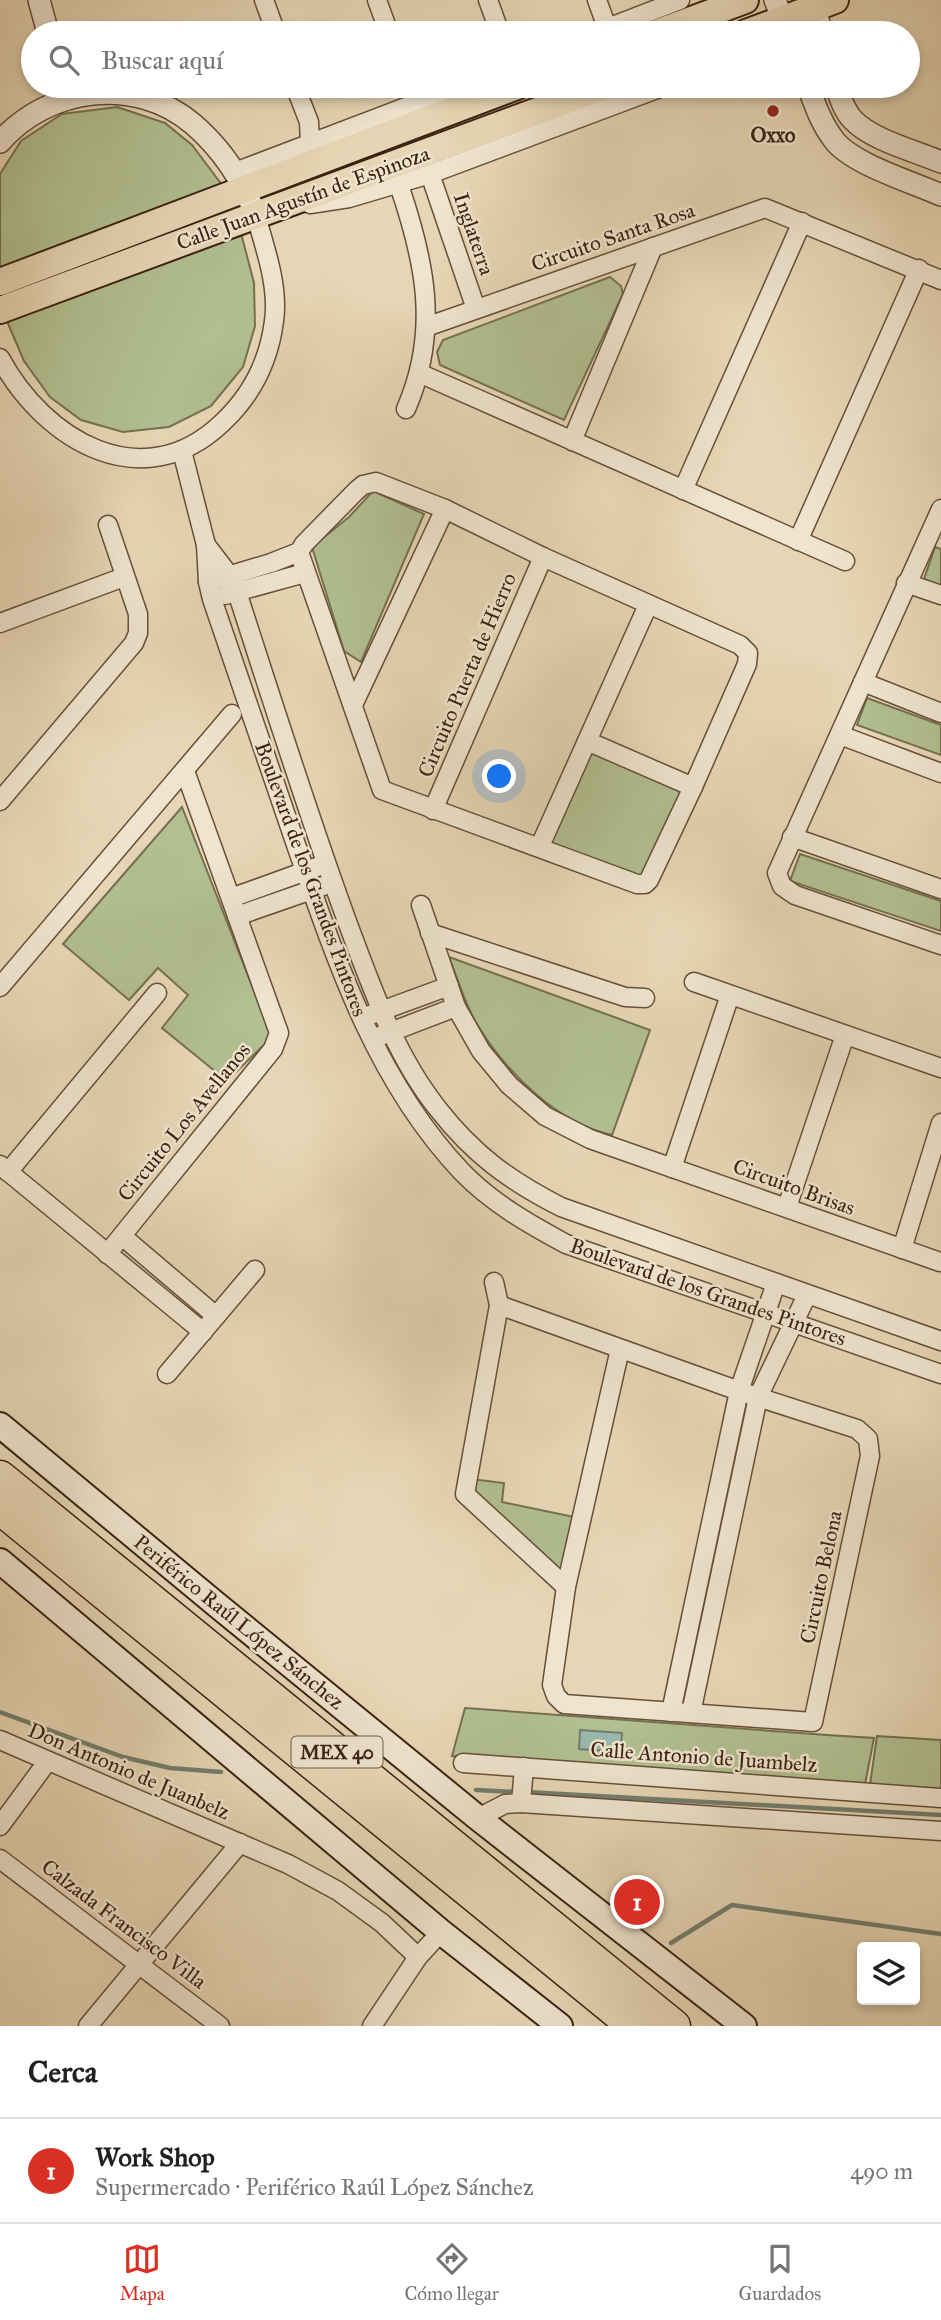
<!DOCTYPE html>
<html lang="es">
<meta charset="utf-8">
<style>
:root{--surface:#fff;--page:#f6f6f6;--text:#202124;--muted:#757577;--line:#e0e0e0;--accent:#d93025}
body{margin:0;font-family:"IM FELL Great Primer",serif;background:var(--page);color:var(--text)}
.controls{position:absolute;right:21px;bottom:21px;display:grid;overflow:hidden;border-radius:7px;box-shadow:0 4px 10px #0003}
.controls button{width:63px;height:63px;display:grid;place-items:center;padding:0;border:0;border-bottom:2px solid var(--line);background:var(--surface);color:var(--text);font:35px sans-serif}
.you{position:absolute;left:500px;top:777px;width:24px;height:24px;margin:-18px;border:5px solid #fff;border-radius:50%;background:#1a73e8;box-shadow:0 0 0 10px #1a73e833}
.badge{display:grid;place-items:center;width:46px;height:46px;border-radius:50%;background:var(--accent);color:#fff;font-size:23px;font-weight:700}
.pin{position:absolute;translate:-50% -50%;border:4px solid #fff;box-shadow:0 2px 7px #0006}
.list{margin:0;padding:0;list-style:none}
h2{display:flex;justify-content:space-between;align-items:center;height:91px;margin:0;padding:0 28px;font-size:30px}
h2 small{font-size:23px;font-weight:400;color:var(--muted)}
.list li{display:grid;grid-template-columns:46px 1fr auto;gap:21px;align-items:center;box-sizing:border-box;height:105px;padding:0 28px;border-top:2px solid var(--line)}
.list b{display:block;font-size:26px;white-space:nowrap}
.list p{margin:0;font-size:23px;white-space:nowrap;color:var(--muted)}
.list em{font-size:23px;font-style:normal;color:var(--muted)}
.icon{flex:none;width:38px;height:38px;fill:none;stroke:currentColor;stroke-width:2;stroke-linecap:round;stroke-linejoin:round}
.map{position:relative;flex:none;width:941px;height:2026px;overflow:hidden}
.search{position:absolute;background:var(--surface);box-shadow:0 4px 10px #0003;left:21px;right:21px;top:21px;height:77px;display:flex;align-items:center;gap:18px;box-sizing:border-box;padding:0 24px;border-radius:38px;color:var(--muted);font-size:26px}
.sheet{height:196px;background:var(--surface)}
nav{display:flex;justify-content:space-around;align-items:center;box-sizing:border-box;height:98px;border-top:2px solid var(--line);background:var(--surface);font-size:19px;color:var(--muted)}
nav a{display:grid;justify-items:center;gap:4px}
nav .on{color:var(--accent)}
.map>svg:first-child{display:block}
</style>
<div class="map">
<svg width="941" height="2026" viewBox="0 0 941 2026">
<rect width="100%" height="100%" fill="#e7d6b5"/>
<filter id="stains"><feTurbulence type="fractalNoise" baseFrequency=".00286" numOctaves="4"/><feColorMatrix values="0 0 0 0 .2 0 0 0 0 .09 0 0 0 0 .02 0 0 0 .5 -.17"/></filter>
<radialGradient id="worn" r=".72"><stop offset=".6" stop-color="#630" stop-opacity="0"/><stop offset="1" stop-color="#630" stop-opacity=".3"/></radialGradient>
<!-- green -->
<g fill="#b1bf91" stroke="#767050" stroke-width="2">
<polygon points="117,107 165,123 192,145 222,185 242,237 254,283 255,326 243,367 211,406 169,427 123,432 81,420 50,397 24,361 0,305 0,174 21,141 62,114"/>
<polygon points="610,277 621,286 623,294 564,420 440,365 437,352 443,340"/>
<polygon points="373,491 424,514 361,662 344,651 312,547 349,517"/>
<polygon points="935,547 941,549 941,589 923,582"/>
<polygon points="867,698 941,725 941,755 857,725"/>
<polygon points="589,747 690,788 643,882 545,844"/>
<polygon points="182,807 272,1037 227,1081 162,1028 188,995 158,968 129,1000 63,944"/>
<polygon points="800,854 941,901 941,931 790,881"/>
<path d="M449 957 650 1030 612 1135C557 1123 508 1074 478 1026 465 1005 458 980 449 957Z"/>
<polygon points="471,1479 504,1483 502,1502 579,1518 564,1582 468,1493"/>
<polygon points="465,1708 827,1735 874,1738 865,1784 452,1756"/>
<polygon points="877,1736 941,1740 941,1791 870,1785"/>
</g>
<!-- water -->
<polygon fill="#97b9ac" stroke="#727d6e" stroke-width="2" points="580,1730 622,1733 621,1752 579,1749"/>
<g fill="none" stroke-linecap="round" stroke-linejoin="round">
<!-- stream -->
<g stroke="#727d6e" stroke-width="4.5">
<polyline points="0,1712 123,1757 170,1768 221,1772"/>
<polyline points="476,1790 517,1792"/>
<polyline points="526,1792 941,1815"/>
<polyline points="671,1943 732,1905 941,1934"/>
</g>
<!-- minor casing -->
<g stroke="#664f39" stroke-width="21">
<g id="minor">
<polyline points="264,0 276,33"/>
<polyline points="377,0 389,33"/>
<polyline points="488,0 500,33"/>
<polyline points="597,0 609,33"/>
<polyline points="595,33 680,0"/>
<polyline points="295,86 309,122 310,144"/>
<polyline points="408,86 415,104"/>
<polyline points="235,172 461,86"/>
<polyline points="430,174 476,309"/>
<path d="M399 185C425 261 440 331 406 409"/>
<polyline points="310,204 349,198 430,174 665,86"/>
<polyline points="426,327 765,208 941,280"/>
<path d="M0 358C44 440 142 499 222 423 252 395 269 361 274 321 279 287 265 248 256 216"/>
<polyline points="419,373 845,561"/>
<polyline points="572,441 653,247"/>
<path d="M182 451 206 545 208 582 212 599C239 679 267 759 294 839 335 957 374 1079 462 1172 492 1203 529 1224 566 1244L941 1374"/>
<polyline points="683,490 802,222"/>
<polyline points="941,509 777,873 782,886 795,895 941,945"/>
<polyline points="798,541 919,269"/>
<path d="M206 545 229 575 237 592C273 703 308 815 348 924 372 988 395 1055 438 1109 474 1155 510 1181 561 1207L941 1341"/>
<polyline points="208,582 271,563 299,552 304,544 356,491 363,485 376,482 445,509 543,557 740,645 748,653 747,664 693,787 649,880 645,884 637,884 382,790 299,552"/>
<polyline points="906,583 941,595"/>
<polyline points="225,595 305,573"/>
<polyline points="0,623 124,577"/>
<polyline points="863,682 941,713"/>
<polyline points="353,705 445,509"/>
<polyline points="840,735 941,773"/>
<polyline points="587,741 693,787"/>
<polyline points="0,801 134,643 138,633 138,614 108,525"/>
<polyline points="433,810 543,557"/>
<polyline points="792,837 941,889"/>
<polyline points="540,846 648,605"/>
<polyline points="231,898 317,867"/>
<polyline points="421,905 456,1007 481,1051 509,1085 545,1116 590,1139 940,1262"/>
<polyline points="237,916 323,886"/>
<polyline points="430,933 625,997 645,998"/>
<polyline points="694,982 941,1068"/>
<polyline points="0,987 232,714"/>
<polyline points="370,1015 449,986"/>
<polyline points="380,1036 456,1007"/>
<polyline points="0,1165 203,1332"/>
<polyline points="672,1168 730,995"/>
<polyline points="8,1172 157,993"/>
<polyline points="787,1207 845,1035"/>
<polyline points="122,1236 216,1316"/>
<polyline points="902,1249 941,1123"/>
<polyline points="107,1254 273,1049 279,1033 185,771"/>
<polyline points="494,1282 499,1305 465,1494 566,1587"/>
<polyline points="499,1305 739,1391 857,1429 868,1439 870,1456 813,1722 564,1704 556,1696 552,1685 566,1587 620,1349"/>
<polyline points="167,1374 255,1270"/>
<polyline points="671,1712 739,1391 776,1283"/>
<polyline points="691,1713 758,1397 807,1295"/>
<polyline points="0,1740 288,1864 338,1891 382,1923 418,1957"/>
<polyline points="463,1763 941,1798"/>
<polyline points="521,1803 524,1767"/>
<polyline points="478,1818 505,1804 521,1803 941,1831"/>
<polyline points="0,1826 47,1762"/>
<polyline points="0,1859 220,2026"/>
<polyline points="88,2026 240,1843"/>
<polyline points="372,2026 418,1957 441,1932"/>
</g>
</g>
<!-- tertiary casing -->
<g stroke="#664f39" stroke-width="24">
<g id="tertiary">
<polyline points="39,0 48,33"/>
<polyline points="775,0 788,33"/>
<polyline points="814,0 821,33"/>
<path d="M808 86C815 105 821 123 834 140 852 164 912 182 941 195"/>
<path d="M836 86C840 97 844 111 853 120 872 140 915 151 941 162"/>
<path d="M0 142C48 87 135 75 193 124 222 149 243 181 256 216"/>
</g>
</g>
<!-- secondary casing -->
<g stroke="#3b2210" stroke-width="28">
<g id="secondary">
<polyline points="0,1425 217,1605 478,1818 744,2026"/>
<polyline points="0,1561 441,1932 560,2026"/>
</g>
</g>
<!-- primary casing -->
<g stroke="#3b2210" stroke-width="30">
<g id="primary">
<polyline points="657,33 745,0"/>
<polyline points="746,33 835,0"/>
<polyline points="0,282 517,86"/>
<polyline points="0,310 605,86"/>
</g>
</g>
<!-- motorway casing -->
<g stroke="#3b2210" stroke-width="35">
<g id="motorway">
<polyline points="0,1477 674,2026"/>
<polyline points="0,1508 634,2026"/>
</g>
</g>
<!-- minor -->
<use href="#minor" stroke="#efe4cf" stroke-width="18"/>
<!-- tertiary -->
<use href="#tertiary" stroke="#efe4cf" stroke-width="21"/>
<!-- secondary -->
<use href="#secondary" stroke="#efe4cf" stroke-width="24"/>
<!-- primary -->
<use href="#primary" stroke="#e7d6b5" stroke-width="26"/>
<!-- motorway -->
<use href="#motorway" stroke="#e7d6b5" stroke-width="32"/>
</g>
<!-- markers -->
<circle fill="#8f2418" stroke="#efe4cf" stroke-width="2.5" cx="773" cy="111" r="7"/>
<g text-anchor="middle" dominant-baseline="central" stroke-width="5" stroke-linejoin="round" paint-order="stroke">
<!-- shield labels -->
<rect fill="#efe4cf" stroke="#715c49" stroke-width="2" x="291.5" y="1736.5" width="91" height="31" rx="5"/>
<g font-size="19" font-weight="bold" fill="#3b2210">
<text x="337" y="1752">MEX 40</text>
</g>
<!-- poi labels -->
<g font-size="21" font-weight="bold" fill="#3b2210" stroke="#efe4cf">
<text x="773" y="135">Oxxo</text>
</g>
<!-- street labels -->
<g font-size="21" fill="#3b2210" stroke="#efe4cf">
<text transform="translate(303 198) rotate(-20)">Calle Juan Agustín de Espinoza</text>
<text transform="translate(474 234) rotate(71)">Inglaterra</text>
<text transform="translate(613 237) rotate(-19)">Circuito Santa Rosa</text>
<text transform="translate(467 675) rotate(-67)">Circuito Puerta de Hierro</text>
<text transform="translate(311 879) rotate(70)">Boulevard de los Grandes Pintores</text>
<text transform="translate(184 1122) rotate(-51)">Circuito Los Avellanos</text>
<text transform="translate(794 1187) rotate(20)">Circuito Brisas</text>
<text transform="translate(708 1292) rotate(19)">Boulevard de los Grandes Pintores</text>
<text transform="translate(821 1577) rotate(-78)">Circuito Belona</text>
<text transform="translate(239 1622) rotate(39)">Periférico Raúl López Sánchez</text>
<text transform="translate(704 1757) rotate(4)">Calle Antonio de Juambelz</text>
<text transform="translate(129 1771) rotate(23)">Don Antonio de Juanbelz</text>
<text transform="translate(124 1924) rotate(37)">Calzada Francisco Villa</text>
</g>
</g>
<rect width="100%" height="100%" filter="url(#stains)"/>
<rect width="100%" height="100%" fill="url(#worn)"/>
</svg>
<div class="controls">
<button><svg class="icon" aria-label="layers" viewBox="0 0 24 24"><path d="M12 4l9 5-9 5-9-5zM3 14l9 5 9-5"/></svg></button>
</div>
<div class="you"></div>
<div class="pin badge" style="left:637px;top:1902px">1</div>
<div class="search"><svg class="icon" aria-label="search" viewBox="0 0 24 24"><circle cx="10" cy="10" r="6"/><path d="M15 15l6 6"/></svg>Buscar aquí</div>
</div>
<section class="sheet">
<h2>Cerca<small></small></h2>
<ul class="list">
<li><span class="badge">1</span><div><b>Work Shop</b><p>Supermercado · Periférico Raúl López Sánchez</p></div><em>490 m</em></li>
</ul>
</section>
<nav>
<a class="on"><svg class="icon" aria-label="map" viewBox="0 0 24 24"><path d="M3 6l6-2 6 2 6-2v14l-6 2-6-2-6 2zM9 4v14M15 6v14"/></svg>Mapa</a>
<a><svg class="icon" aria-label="directions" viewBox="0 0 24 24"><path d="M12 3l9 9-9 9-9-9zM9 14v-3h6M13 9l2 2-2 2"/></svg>Cómo llegar</a>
<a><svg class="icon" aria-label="saved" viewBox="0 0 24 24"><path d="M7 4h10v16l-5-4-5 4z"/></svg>Guardados</a>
</nav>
